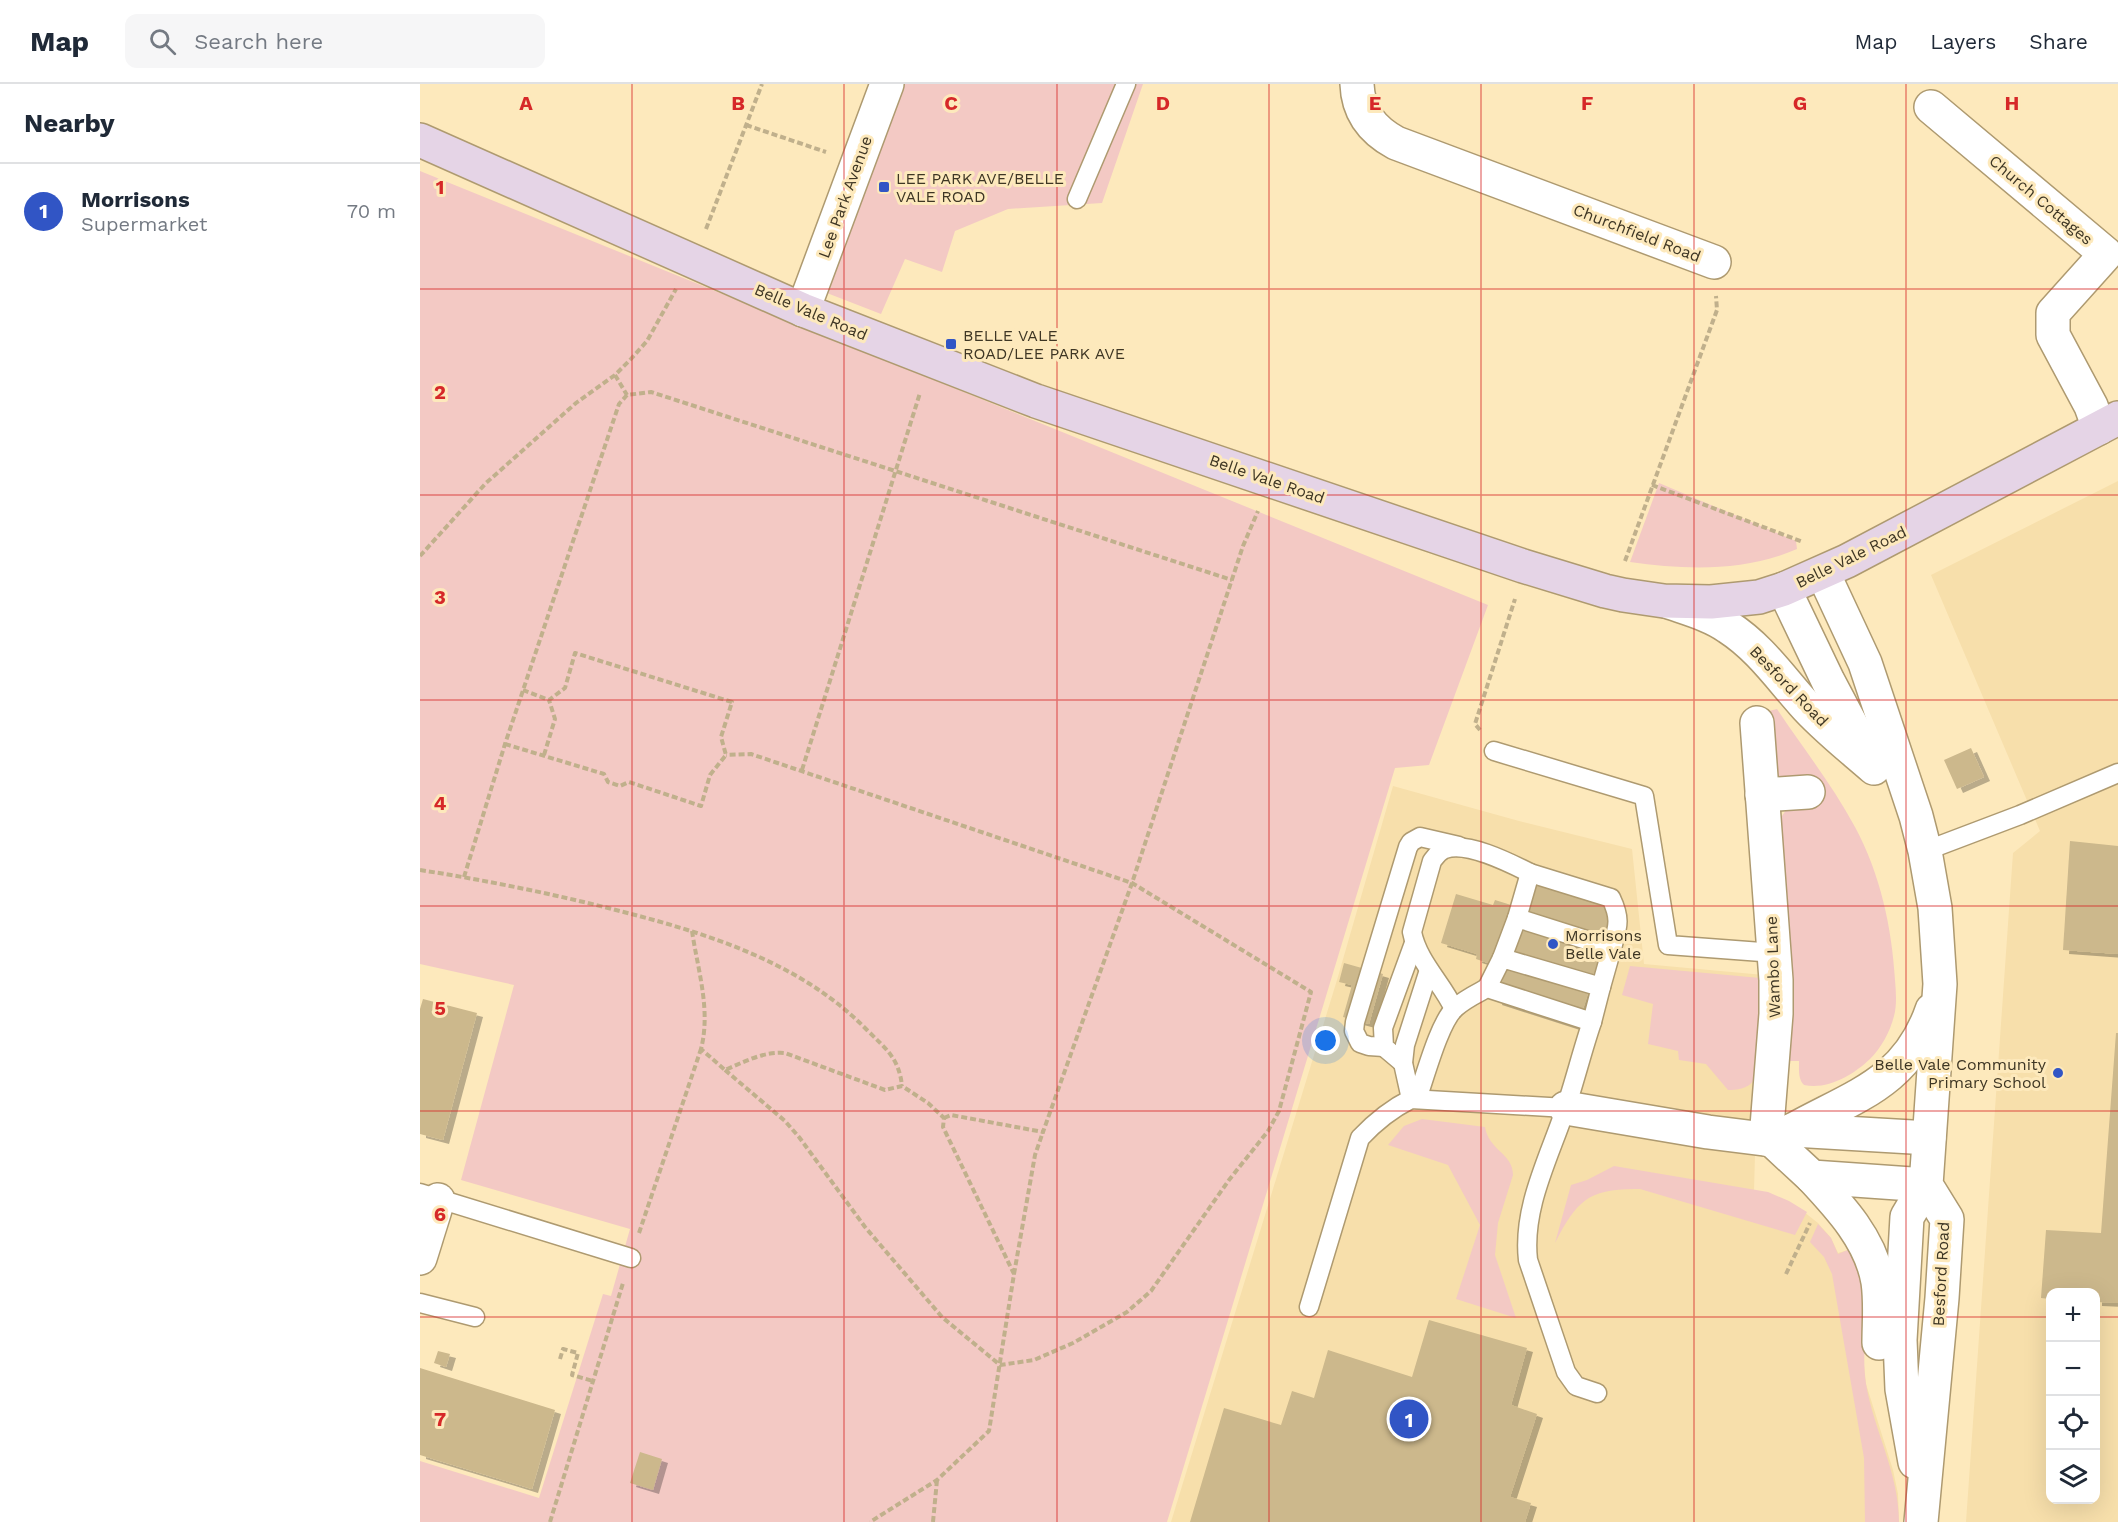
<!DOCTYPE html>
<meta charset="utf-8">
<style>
:root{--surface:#fff;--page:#f6f6f7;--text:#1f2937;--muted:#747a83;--line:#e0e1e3;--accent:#3155c5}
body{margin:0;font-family:"Work Sans",sans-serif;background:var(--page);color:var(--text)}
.controls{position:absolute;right:18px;bottom:18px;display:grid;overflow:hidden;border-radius:12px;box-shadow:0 6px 24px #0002}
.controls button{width:54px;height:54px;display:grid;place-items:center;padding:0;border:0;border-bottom:2px solid var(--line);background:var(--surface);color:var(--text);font:30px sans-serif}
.you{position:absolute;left:906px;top:957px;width:21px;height:21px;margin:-15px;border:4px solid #fff;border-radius:50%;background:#1a73e8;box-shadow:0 0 0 9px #1a73e833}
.badge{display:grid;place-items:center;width:39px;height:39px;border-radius:50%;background:var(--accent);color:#fff;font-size:20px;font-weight:700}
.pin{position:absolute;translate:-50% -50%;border:3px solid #fff;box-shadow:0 2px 6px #0006}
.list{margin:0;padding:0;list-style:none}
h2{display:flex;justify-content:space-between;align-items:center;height:78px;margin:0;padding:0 24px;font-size:26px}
h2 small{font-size:20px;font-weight:400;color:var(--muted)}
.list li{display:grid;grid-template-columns:39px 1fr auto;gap:18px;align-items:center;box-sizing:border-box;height:96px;padding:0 24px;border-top:2px solid var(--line)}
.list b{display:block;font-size:22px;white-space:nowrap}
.list p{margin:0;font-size:20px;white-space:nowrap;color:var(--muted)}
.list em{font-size:20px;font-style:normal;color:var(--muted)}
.icon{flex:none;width:33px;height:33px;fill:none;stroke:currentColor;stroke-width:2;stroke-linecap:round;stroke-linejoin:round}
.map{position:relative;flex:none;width:1698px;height:1438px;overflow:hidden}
header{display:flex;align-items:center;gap:36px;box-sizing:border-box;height:84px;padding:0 30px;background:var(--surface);border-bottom:2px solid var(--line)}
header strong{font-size:28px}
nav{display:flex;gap:33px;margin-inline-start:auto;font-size:21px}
.search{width:420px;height:54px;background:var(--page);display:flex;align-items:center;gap:15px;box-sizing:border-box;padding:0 21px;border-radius:12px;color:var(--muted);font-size:22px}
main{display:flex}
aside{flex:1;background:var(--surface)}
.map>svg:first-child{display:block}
</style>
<header>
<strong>Map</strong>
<div class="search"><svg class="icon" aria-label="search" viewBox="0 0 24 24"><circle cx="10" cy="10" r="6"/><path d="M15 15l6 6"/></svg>Search here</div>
<nav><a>Map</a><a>Layers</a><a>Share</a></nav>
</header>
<main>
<aside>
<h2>Nearby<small></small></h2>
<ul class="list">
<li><span class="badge">1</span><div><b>Morrisons</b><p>Supermarket</p></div><em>70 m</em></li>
</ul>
</aside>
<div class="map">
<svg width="1698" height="1438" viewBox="0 0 1698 1438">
<defs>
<filter id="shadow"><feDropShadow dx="6" dy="4" stdDeviation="0" flood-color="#0004"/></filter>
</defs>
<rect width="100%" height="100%" fill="#fde9bc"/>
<!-- built -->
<g fill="#f7dfab" fill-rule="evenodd">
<path d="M1698 397V1438H1546L1593 769 1620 747 1511 491ZM1630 1208H1676V1416H1630Z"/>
<polygon points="973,702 1099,737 1212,765 1224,880 1344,891 1337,997 1334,1107 1384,1128 1398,1139 1411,1154 1418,1169 1431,1165 1446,1300 1473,1386 1478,1410 1479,1438 751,1438 917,896"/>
</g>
<!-- green -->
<g fill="#f3c9c4">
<polygon points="467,0 723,0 682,119 588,125 535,147 522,188 485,175 461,230 394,204"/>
<polygon points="0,87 1068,521 1009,681 975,684 747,1438 0,1438 0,1377 119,1414 183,1210 191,1212 210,1145 41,1096 94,901 0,880"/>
<path d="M1239 399 1376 457 1377 465C1325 488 1266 486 1210 478Z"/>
<path d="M1357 625C1383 664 1413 702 1435 743 1460 789 1472 844 1475 896 1476 908 1477 921 1474 932 1470 948 1461 964 1450 975 1433 991 1408 1006 1384 1001 1378 995 1379 986 1379 977H1365L1360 735 1366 726 1365 699 1357 690 1351 675 1349 627Z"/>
<path d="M1210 882 1340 894C1340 912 1340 985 1333 997 1328 1005 1316 1006 1308 1006L1286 980 1259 976 1258 967 1228 960 1233 920 1202 911Z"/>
<path d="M1002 1035 1065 1043C1069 1067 1093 1069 1093 1091L1078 1139 1075 1171 1096 1234 1036 1215 1060 1141 1028 1081 968 1061 984 1042Z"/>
<path d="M1194 1082 1348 1108 1369 1117 1387 1128 1375 1151 1220 1105C1169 1104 1157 1116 1135 1159L1151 1101 1167 1096Z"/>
<path d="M1398 1140 1411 1154 1418 1170 1430 1165C1435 1176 1441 1188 1443 1199 1449 1232 1441 1267 1446 1300 1454 1347 1479 1389 1479 1438H1445L1444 1374 1412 1190 1404 1173 1390 1158Z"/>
</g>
<!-- building -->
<g fill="#ccb88c" filter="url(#shadow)">
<polygon points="1551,664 1564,693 1537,705 1524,676"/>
<polygon points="1650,757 1698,762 1698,870 1643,866"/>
<polygon points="1115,795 1197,821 1157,943 1076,917 1086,885 1056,875 1057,870 1021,859 1036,810 1073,821 1075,816 1104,825"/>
<polygon points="924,879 963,890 949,940 923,933 932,901 919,898"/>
<polygon points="3,915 57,929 23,1056 0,1050 0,925"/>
<polygon points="1696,949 1698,949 1698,1219 1676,1218 1676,1208 1630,1208 1630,1215 1621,1214 1626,1146 1681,1149"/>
<polygon points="1009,1236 1107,1264 1091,1321 1117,1330 1090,1413 1111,1419 1105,1438 770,1438 804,1324 861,1341 872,1307 894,1314 908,1266 992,1293"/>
<polygon points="18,1267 30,1270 26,1283 14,1279"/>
<polygon points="0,1284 135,1326 112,1405 0,1371"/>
<polygon points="220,1368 242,1375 233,1406 210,1399"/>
</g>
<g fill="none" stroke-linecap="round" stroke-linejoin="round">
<!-- service casing -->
<g stroke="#ae9a70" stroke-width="21">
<g id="service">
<polyline points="657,115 706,0"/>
<polyline points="1074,667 1224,712 1248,861 1355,869"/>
<polyline points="1505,767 1600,731 1698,689"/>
<path d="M1097 834 1110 789 1191 814C1201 835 1198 842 1192 864"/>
<polyline points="1082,874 1097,834 1192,864 1181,903"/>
<polyline points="1067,904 1082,874 1181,903 1172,938"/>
<path d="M1034 925C1022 899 998 878 992 848L1012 777C1016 772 1019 767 1025 765 1047 757 1090 779 1110 789"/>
<polyline points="964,963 949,962 940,959 934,947 935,938 988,763 991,758 1000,753 1039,762"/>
<polyline points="983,979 964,963 963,944 994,859"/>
<polyline points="991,1015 983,979 985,961 1009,886"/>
<path d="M997 1015C1005 993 1019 939 1035 924 1045 915 1056 910 1067 904L1172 938C1162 967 1155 997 1145 1026 1129 1074 1102 1124 1108 1176L1146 1288 1156 1302 1177 1309"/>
<polyline points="0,1109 211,1174"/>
<polyline points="0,1219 55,1233"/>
<path d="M889 1223 940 1054C955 1038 971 1025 991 1015L1146 1024"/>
</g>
</g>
<!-- minor casing -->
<g stroke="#ae9a70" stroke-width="36">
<g id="minor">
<path d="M937 0C938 28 952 46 976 59L1294 178"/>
<polyline points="1511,23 1686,170 1633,229 1633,251 1671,322 1679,344"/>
<polyline points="383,226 467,0"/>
<polyline points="1403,489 1445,579 1496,732 1505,767 1515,824 1520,900 1506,1101 1527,1135 1522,1214 1501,1438"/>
<polyline points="1364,505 1408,597 1444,665"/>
<path d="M1249 518C1269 525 1291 531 1308 543 1339 563 1359 592 1383 619 1403 642 1430 663 1454 684"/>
<polyline points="1337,639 1356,896 1356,930 1346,1055"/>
<polyline points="1342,711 1388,708"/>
<polyline points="1146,1024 1288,1048 1352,1056 1373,1046 1509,1054"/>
<path d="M1373 1046C1434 1012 1487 999 1512 926"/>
<polyline points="1352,1056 1392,1093 1506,1101"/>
<path d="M1392 1093C1420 1123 1451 1156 1458 1198 1461 1219 1459 1239 1459 1259"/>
<polyline points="0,1174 18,1116"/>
<polyline points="1495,1378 1482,1305 1480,1256 1487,1133 1506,1101"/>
</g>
</g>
<!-- secondary casing -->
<g stroke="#ae9a70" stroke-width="36">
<polyline id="secondary" points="0,56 383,226 616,317 1103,482 1185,507 1203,511 1244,517 1291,518 1339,513 1364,505 1427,477 1698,334"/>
</g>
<!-- path -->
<g stroke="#c0b08c" stroke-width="4" stroke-dasharray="6 3" stroke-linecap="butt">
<polyline points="326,41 406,68"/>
<polyline points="286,145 342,0"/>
<polyline points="195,291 207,311"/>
<polyline points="1232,401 1383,458"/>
<polyline points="0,472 66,399 156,319 195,291 210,276 227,257 256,205"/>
<polyline points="1205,477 1297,226 1296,212"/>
<polyline points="1060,646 1055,640 1095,515"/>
<polyline points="85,660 184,690 188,698 200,702 209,698 281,722 290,691 306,671 301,653 312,618 155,569 145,604 129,616 103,606"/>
<polyline points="124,671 135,635 129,616"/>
<polyline points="382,686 500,309"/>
<path d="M0 786C64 796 129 809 192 825 283 848 380 877 447 946 466 965 479 974 482 1002"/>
<polyline points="44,793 85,660 199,320 207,311 231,308 812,496"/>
<path d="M272 847C278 887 291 926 281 965L305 986C324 978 344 967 365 969L465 1006 482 1002 508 1019 524 1034 523 1043 594 1190 569 1347 517 1396 450 1438"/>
<polyline points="305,986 365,1037 379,1053 445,1143 522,1233 580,1281 614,1276 653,1259 707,1228 731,1207 809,1096 848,1047 859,1027 891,908 712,799 331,670 306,671"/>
<polyline points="524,1034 531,1031 623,1048 712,799 823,462 838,427"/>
<polyline points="219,1149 281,965"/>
<polyline points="594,1190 615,1071 623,1048"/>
<polyline points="1366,1190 1390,1139"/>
<polyline points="140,1275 143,1265 158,1269 152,1291 173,1297"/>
<polyline points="130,1438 203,1199"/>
<polyline points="513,1438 517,1396"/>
</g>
<!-- service -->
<use href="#service" stroke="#fff" stroke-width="18"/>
<!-- minor -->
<use href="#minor" stroke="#fff" stroke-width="33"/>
<!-- secondary -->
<use href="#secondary" stroke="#e5d4e6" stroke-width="33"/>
</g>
<!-- grid -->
<path fill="none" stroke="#d62828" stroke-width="1.5" stroke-opacity="0.55" d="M212 0V1438M424 0V1438M637 0V1438M849 0V1438M1061 0V1438M1274 0V1438M1486 0V1438M0 205H1698M0 411H1698M0 616H1698M0 822H1698M0 1027H1698M0 1233H1630M1676 1233H1698"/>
<!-- markers -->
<g fill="#3155c5" stroke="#fde9bc" stroke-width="2">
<rect x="458" y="97" width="12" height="12" rx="3"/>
<rect x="525" y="254" width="12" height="12" rx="3"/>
<circle cx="1133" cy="860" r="6"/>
<circle cx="1638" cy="989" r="6"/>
</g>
<g text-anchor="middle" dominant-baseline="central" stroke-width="6" stroke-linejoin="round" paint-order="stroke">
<!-- poi labels -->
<g font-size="16" fill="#3e3624" stroke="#fde9bc" text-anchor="start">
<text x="476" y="94">LEE PARK AVE/BELLE<tspan x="476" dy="18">VALE ROAD</tspan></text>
<text x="543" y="251">BELLE VALE<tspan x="543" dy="18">ROAD/LEE PARK AVE</tspan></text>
<text x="1145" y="851">Morrisons<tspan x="1145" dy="18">Belle Vale</tspan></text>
<text x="1626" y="980" text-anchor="end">Belle Vale Community<tspan x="1626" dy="18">Primary School</tspan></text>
</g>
<!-- street labels -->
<g font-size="16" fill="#3e3624" stroke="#fde9bc">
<text transform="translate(425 113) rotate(-70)">Lee Park Avenue</text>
<text transform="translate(1621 116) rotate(40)">Church Cottages</text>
<text transform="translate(1217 149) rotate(21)">Churchfield Road</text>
<text transform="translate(391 228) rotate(23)">Belle Vale Road</text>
<text transform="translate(847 395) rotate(19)">Belle Vale Road</text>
<text transform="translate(1431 473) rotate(-26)">Belle Vale Road</text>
<text transform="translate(1369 602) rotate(46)">Besford Road</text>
<text transform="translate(1353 883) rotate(-92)">Wambo Lane</text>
<text transform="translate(1521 1190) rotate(-87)">Besford Road</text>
</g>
</g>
<g font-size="20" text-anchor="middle" font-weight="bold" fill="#d62828" stroke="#fde9bc" stroke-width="6" stroke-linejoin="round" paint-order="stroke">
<text x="106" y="26">A</text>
<text x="318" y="26">B</text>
<text x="531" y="26">C</text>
<text x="743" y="26">D</text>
<text x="955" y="26">E</text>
<text x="1167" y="26">F</text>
<text x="1380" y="26">G</text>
<text x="1592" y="26">H</text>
<text x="20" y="110">1</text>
<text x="20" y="315">2</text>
<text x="20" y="520">3</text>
<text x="20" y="726">4</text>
<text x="20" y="931">5</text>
<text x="20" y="1137">6</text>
<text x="20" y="1342">7</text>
</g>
</svg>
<div class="controls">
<button>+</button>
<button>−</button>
<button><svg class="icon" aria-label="locate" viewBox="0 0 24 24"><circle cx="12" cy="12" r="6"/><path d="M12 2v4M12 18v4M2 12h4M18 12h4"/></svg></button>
<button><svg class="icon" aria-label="layers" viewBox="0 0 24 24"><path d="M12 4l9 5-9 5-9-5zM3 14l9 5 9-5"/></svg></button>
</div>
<div class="you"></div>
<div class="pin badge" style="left:989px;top:1335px">1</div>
</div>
</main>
